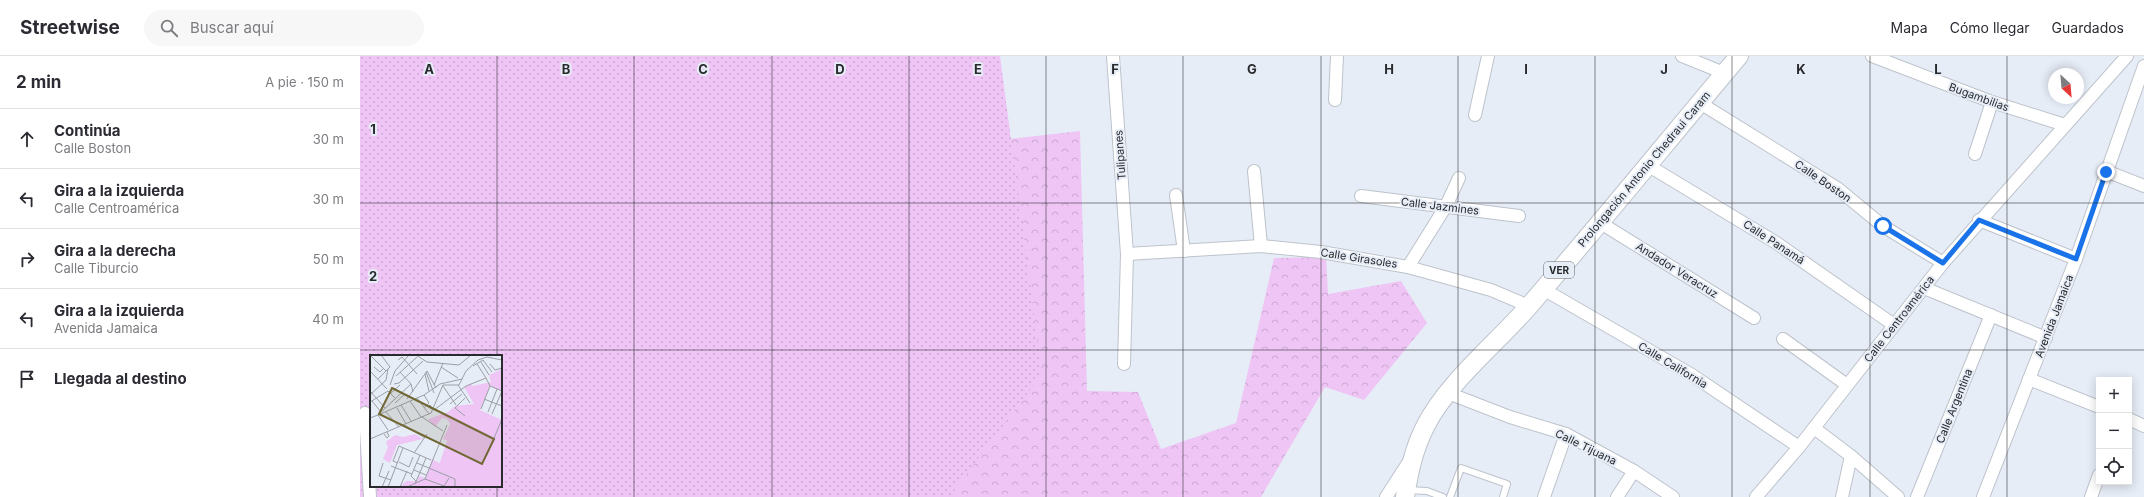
<!DOCTYPE html>
<html lang="es">
<meta charset="utf-8">
<style>
:root{--surface:#fff;--page:#f7f7f7;--text:#2b2b33;--muted:#7c7c81;--line:#e1e1e2}
body{margin:0;font-family:Inter,sans-serif;background:var(--page);color:var(--text)}
.controls{position:absolute;right:12px;bottom:12px;display:grid;overflow:hidden;border-radius:0px;box-shadow:0 2px 10px #0003}
.controls button{width:36px;height:36px;display:grid;place-items:center;padding:0;border:0;border-bottom:1px solid var(--line);background:var(--surface);color:var(--text);font:20px sans-serif}
.compass{position:absolute;left:1688px;top:12px;width:36px;height:36px;border-radius:50%;background:var(--surface);box-shadow:0 2px 10px #0003;rotate:154deg}
.stop{position:absolute;width:12px;height:12px;margin:-9px;border:3px solid #1a73e8;border-radius:50%;background:#fff}
.stop.end{background:#1a73e8;border-color:#fff;box-shadow:0 1px 4px #0008}
.list{margin:0;padding:0;list-style:none}
h2{display:flex;justify-content:space-between;align-items:center;height:52px;margin:0;padding:0 16px;font-size:17px}
h2 small{font-size:13px;font-weight:400;color:var(--muted)}
.list li{display:grid;grid-template-columns:26px 1fr auto;gap:12px;align-items:center;box-sizing:border-box;height:60px;padding:0 16px;border-top:1px solid var(--line)}
.list b{display:block;font-size:15px;white-space:nowrap}
.list p{margin:0;font-size:13px;white-space:nowrap;color:var(--muted)}
.list em{font-size:13px;font-style:normal;color:var(--muted)}
.icon{flex:none;width:22px;height:22px;fill:none;stroke:currentColor;stroke-width:2;stroke-linecap:round;stroke-linejoin:round}
.map{position:relative;flex:none;width:1784px;height:441px;overflow:hidden}
header{display:flex;align-items:center;gap:24px;box-sizing:border-box;height:56px;padding:0 20px;background:var(--surface);border-bottom:1px solid var(--line)}
header strong{font-size:19px}
nav{display:flex;gap:22px;margin-inline-start:auto;font-size:14px}
.search{width:280px;height:36px;background:var(--page);display:flex;align-items:center;gap:10px;box-sizing:border-box;padding:0 14px;border-radius:22px;color:var(--muted);font-size:15px}
main{display:flex}
aside{flex:1;background:var(--surface)}
.map>svg:first-child{display:block}
</style>
<header>
<strong>Streetwise</strong>
<div class="search"><svg class="icon" aria-label="search" viewBox="0 0 24 24"><circle cx="10" cy="10" r="6"/><path d="M15 15l6 6"/></svg>Buscar aquí</div>
<nav><a>Mapa</a><a>Cómo llegar</a><a>Guardados</a></nav>
</header>
<main>
<aside>
<h2>2 min<small>A pie · 150 m</small></h2>
<ul class="list">
<li><svg class="icon" aria-label="ahead" viewBox="0 0 24 24"><path d="M12 20V5M6 11l6-6 6 6"/></svg><div><b>Continúa</b><p>Calle Boston</p></div><em>30 m</em></li>
<li><svg class="icon" aria-label="left" viewBox="0 0 24 24"><path d="M17 20v-9H6M10 6l-5 5 5 5"/></svg><div><b>Gira a la izquierda</b><p>Calle Centroamérica</p></div><em>30 m</em></li>
<li><svg class="icon" aria-label="right" viewBox="0 0 24 24"><path d="M7 20v-9h11M14 6l5 5-5 5"/></svg><div><b>Gira a la derecha</b><p>Calle Tiburcio</p></div><em>50 m</em></li>
<li><svg class="icon" aria-label="left" viewBox="0 0 24 24"><path d="M17 20v-9H6M10 6l-5 5 5 5"/></svg><div><b>Gira a la izquierda</b><p>Avenida Jamaica</p></div><em>40 m</em></li>
<li><svg class="icon" aria-label="arrive" viewBox="0 0 24 24"><path d="M6 21V4h12l-3 4 3 4H6"/></svg><div><b>Llegada al destino</b></div></li>
</ul>
</aside>
<div class="map">
<svg width="1784" height="441" viewBox="0 0 1784 441">
<defs>
<pattern id="forest-crowns" width="20" height="18" patternUnits="userSpaceOnUse"><rect width="20" height="18" fill="#eec5f5"/><path d="M2 6a3 3 0 1 1 6 0M12 15a3 3 0 1 1 6 0" fill="none" stroke="#cca9d2"/></pattern>
<pattern id="park-dots" width="8" height="8" patternUnits="userSpaceOnUse"><rect width="8" height="8" fill="#eec5f5"/><path d="M2 2h.1M6 6h.1" fill="none" stroke="#cca9d2" stroke-width="1.8" stroke-linecap="round"/></pattern>
</defs>
<rect width="100%" height="100%" fill="#e7edf7"/>
<!-- forest -->
<path fill="url(#forest-crowns)" fill-rule="evenodd" d="M0 0 368 115 720 75 727 335 778 336 801 393 876 367 914 202 966 201 968 238 1041 225 1067 267 1004 344 965 331 901 441H0ZM11 300H141V430H11Z"/>
<!-- park -->
<path fill="url(#park-dots)" fill-rule="evenodd" d="M0 0H640L682 318 589 441H0ZM11 300H141V430H11Z"/>
<g fill="none" stroke-linecap="round" stroke-linejoin="round">
<!-- service casing -->
<g stroke="#bdc3cb" stroke-width="8">
<g id="service">
<polyline points="1047,434 1067,435 1083,441"/>
<polyline points="1090,441 1101,412 1147,428 1143,441"/>
</g>
</g>
<!-- minor casing -->
<g stroke="#bdc3cb" stroke-width="14">
<g id="minor">
<polyline points="753,0 767,198 764,308"/>
<polyline points="1322,0 1364,17"/>
<polyline points="1512,0 1632,46 1705,69"/>
<polyline points="975,44 977,0"/>
<polyline points="1340,47 1477,132 1523,170 1583,207"/>
<polyline points="1115,59 1128,0"/>
<polyline points="1615,98 1632,46"/>
<polyline points="1289,110 1415,186 1534,269"/>
<polyline points="894,115 901,190"/>
<polyline points="1746,115 1784,130"/>
<polyline points="816,139 824,195"/>
<polyline points="1001,140 1159,160"/>
<polyline points="1619,164 1716,203"/>
<polyline points="1239,166 1394,262"/>
<polyline points="767,198 901,190 961,196 1048,211 1131,234 1169,250"/>
<polyline points="1048,211 1086,150 1099,122"/>
<polyline points="1564,232 1686,282"/>
<polyline points="1183,233 1332,319 1439,391"/>
<polyline points="1423,283 1487,329"/>
<polyline points="1669,323 1739,351"/>
<polyline points="1088,337 1150,361 1206,378 1274,415 1313,441"/>
<polyline points="5,357 10,441"/>
<polyline points="1769,363 1784,370"/>
<polyline points="1454,372 1491,400 1538,441"/>
<polyline points="1026,441 1048,407"/>
<polyline points="1184,441 1206,378"/>
<polyline points="1257,441 1274,415"/>
<polyline points="1396,441 1439,391 1583,207 1767,0"/>
<polyline points="1482,441 1491,400"/>
<polyline points="1557,441 1631,259"/>
<polyline points="1623,441 1716,203 1784,10"/>
<polyline points="1731,441 1739,419"/>
</g>
</g>
<!-- primary casing -->
<g stroke="#bdc3cb" stroke-width="20">
<path id="primary" d="M1045 441C1049 415 1054 392 1066 369 1088 326 1137 287 1169 250 1240 168 1309 83 1379 0"/>
</g>
<!-- service -->
<use href="#service" stroke="#fff" stroke-width="6"/>
<!-- minor -->
<use href="#minor" stroke="#fff" stroke-width="12"/>
<!-- primary -->
<use href="#primary" stroke="#fff" stroke-width="18"/>
</g>
<g fill="none" stroke-linecap="round" stroke-linejoin="round">
<!-- route -->
<polyline stroke="#1a73e8" stroke-width="5" points="1523,170 1583,207 1619,164 1716,203 1746,116"/>
</g>
<!-- grid -->
<path fill="none" stroke="#282a2d" stroke-width="1" stroke-opacity="0.55" d="M137 0V300M274 0V441M412 0V441M549 0V441M686 0V441M823 0V441M961 0V441M1098 0V441M1235 0V441M1372 0V441M1510 0V441M1647 0V441M0 147H1784M0 294H1784M137 430V441"/>
<g text-anchor="middle" dominant-baseline="central" stroke-width="4" stroke-linejoin="round" paint-order="stroke">
<!-- shield labels -->
<rect fill="#e7edf7" stroke="#61646a" stroke-width="1" x="1184" y="206" width="30" height="16" rx="3"/>
<g font-size="10" font-weight="bold" fill="#282a2d">
<text x="1199" y="214">VER</text>
</g>
<!-- street labels -->
<g font-size="11" fill="#282a2d" stroke="#e7edf7">
<text transform="translate(1619 41) rotate(20)">Bugambilias</text>
<text transform="translate(760 99) rotate(-94)">Tulipanes</text>
<text transform="translate(1284 113) rotate(-50)">Prolongación Antonio Chedraui Caram</text>
<text transform="translate(1463 125) rotate(34)">Calle Boston</text>
<text transform="translate(1080 150) rotate(7)">Calle Jazmines</text>
<text transform="translate(1414 186) rotate(33)">Calle Panamá</text>
<text transform="translate(999 202) rotate(9)">Calle Girasoles</text>
<text transform="translate(1317 214) rotate(32)">Andador Veracruz</text>
<text transform="translate(1694 260) rotate(-69)">Avenida Jamaica</text>
<text transform="translate(1539 263) rotate(-52)">Calle Centroamérica</text>
<text transform="translate(1313 309) rotate(31)">Calle California</text>
<text transform="translate(1594 350) rotate(-68)">Calle Argentina</text>
<text transform="translate(1226 391) rotate(26)">Calle Tijuana</text>
</g>
</g>
<!-- overview -->
<g transform="translate(10 299)">
<rect width="132" height="132" fill="#e7edf7"/>
<path d="M132 14V36L120 31 110 55 132 65V132L31 131 36 126H47L49 121 56 123 62 104 74 111 94 92 73 84 80 69 77 64 72 63 65 72 58 64 78 57 85 51 104 49 94 32 101 29 103 31 121 27 119 20Z" fill="#eec5f5"/>
<path d="M105 60 130 70 132 67V132H99L78 120 77 124 66 119 82 71ZM45 79 53 84 27 90 20 108 13 104 18 92 16 87 25 80 33 82Z" fill="#eec5f5"/>
<path fill="none" stroke="#9b9fa6" stroke-width="1" d="M0 0 16 16M46 0 57 7 89 10 101 0M28 5 32 2 47 19M111 7 119 20M120 9 125 15 132 13M103 11 113 5 122 17M4 12 10 17 13 14M71 12 88 23M0 16 17 34M30 17 41 29 43 37M56 17 64 38M55 19 59 36M26 21 47 2M116 23 120 31 132 36M8 24 20 12 11 0M24 29 29 28 53 6M20 30 25 16 39 0M64 30 73 8M88 30 100 48M73 31 86 50M0 36 15 53M21 38 30 30M0 40 16 25 18 14M47 43 59 59M95 43 85 53 95 61M37 44 57 16 66 33M114 44 132 51M2 46 11 57M40 46 51 62M0 47 18 36 25 43M25 48 35 39M80 49 92 39M31 50 41 66M27 53 36 69M54 53 59 48 54 40M62 53 60 50 58 52 64 55 96 31 116 23 107 9M111 54 120 31M16 57 29 72M118 57 127 34M122 59 132 36M52 62 73 76M0 63 8 60 41 29M34 70 55 83M18 75 8 60 54 40 70 29 92 24M14 79 17 83 19 81 17 77M0 84 61 58 73 30H89L96 16 108 5 117 2 132 5M122 88 132 64M44 98 57 79M29 107 39 112 43 102M13 108 9 121 21 125M28 108 23 106 29 91 61 105M47 108 85 124V132M21 111 42 119M44 115 56 120M55 124 77 70M55 124 74 131 79 123M46 126 41 121 50 100M45 129 56 103M12 132 19 116M18 132 33 93M30 132 37 116M37 132 55 124"/>
<path fill="#716834" fill-opacity="0.15" stroke="#716834" stroke-width="2" d="M22 33 124 84 112 109 9 59Z"/>
<rect width="132" height="132" fill="none" stroke="#282a2d" stroke-width="2"/>
</g>
<g font-size="13" text-anchor="middle" font-weight="bold" fill="#282a2d" stroke="#e7edf7" stroke-width="4" stroke-linejoin="round" paint-order="stroke">
<text x="69" y="18">A</text>
<text x="206" y="18">B</text>
<text x="343" y="18">C</text>
<text x="480" y="18">D</text>
<text x="618" y="18">E</text>
<text x="755" y="18">F</text>
<text x="892" y="18">G</text>
<text x="1029" y="18">H</text>
<text x="1166" y="18">I</text>
<text x="1304" y="18">J</text>
<text x="1441" y="18">K</text>
<text x="1578" y="18">L</text>
<text x="13" y="78">1</text>
<text x="13" y="225">2</text>
</g>
</svg>
<div class="controls">
<button>+</button>
<button>−</button>
<button><svg class="icon" aria-label="locate" viewBox="0 0 24 24"><circle cx="12" cy="12" r="6"/><path d="M12 2v4M12 18v4M2 12h4M18 12h4"/></svg></button>
</div>
<svg class="compass" viewBox="-18 -18 36 36"><path d="M0-13l5 13h-10z" fill="#e53935"/><path d="M0 13l5-13h-10z" fill="#7c7c81"/></svg>
<div class="stop" style="left:1523px;top:170px"></div>
<div class="stop end" style="left:1746px;top:116px"></div>
</div>
</main>
